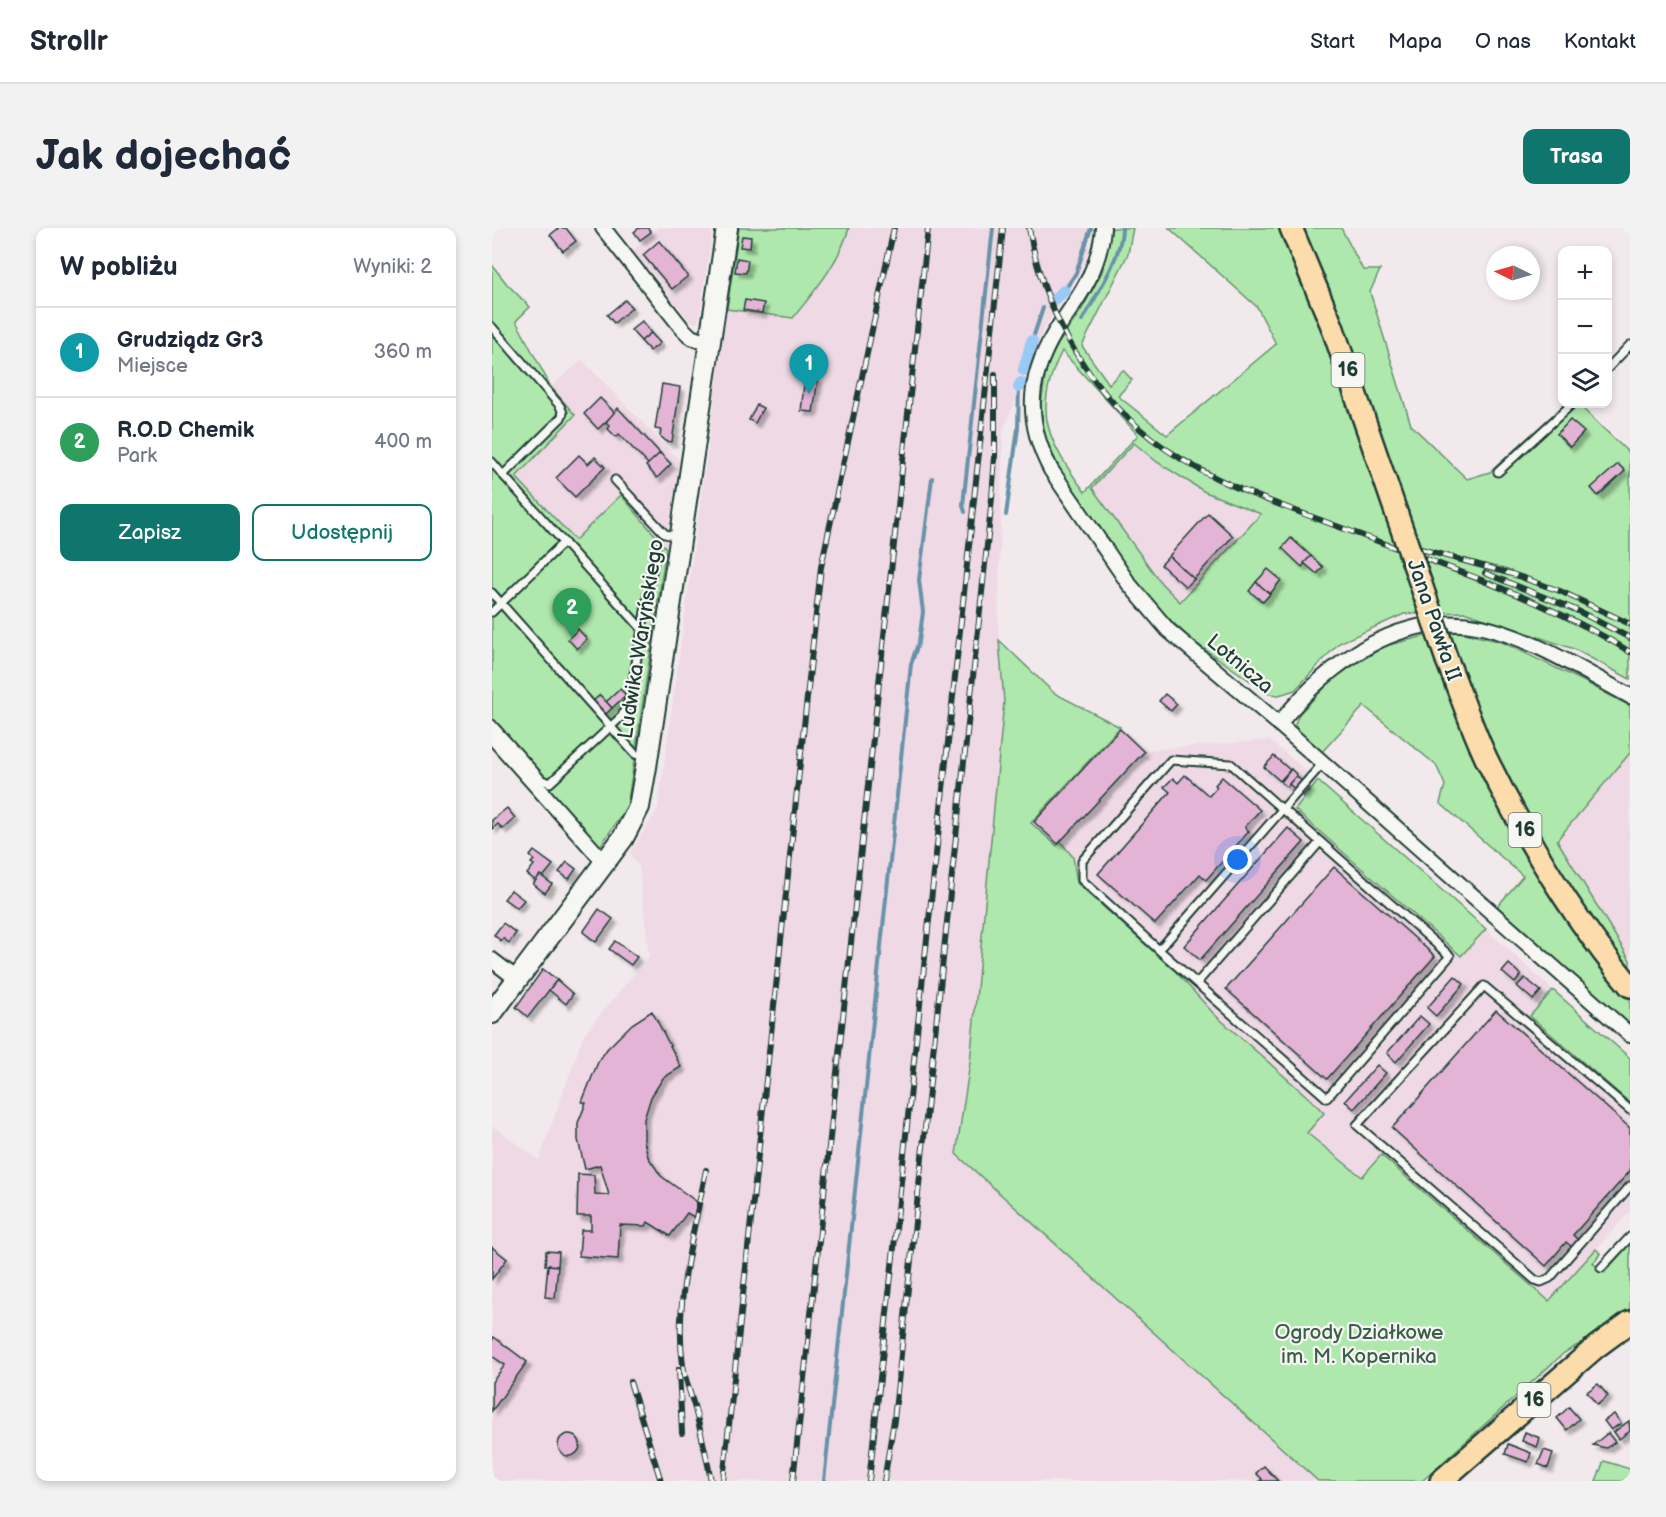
<!DOCTYPE html>
<html lang="pl">
<meta charset="utf-8">
<style>
:root{--surface:#fff;--page:#f2f2f3;--text:#1f2937;--muted:#747a83;--line:#e0e1e3;--accent:#0f766e}
body{margin:0;font-family:"Balsamiq Sans",sans-serif;background:var(--page);color:var(--text)}
.controls{position:absolute;right:18px;top:18px;display:grid;overflow:hidden;border-radius:12px;box-shadow:0 3px 9px #0003}
.controls button{width:54px;height:54px;display:grid;place-items:center;padding:0;border:0;border-bottom:2px solid var(--line);background:var(--surface);color:var(--text);font:30px sans-serif}
.compass{position:absolute;left:994px;top:18px;width:54px;height:54px;border-radius:50%;background:var(--surface);box-shadow:0 3px 9px #0003;rotate:275deg}
.you{position:absolute;left:746px;top:632px;width:21px;height:21px;margin:-15px;border:4px solid #fff;border-radius:50%;background:#1a73e8;box-shadow:0 0 0 9px #1a73e833}
.badge{display:grid;place-items:center;width:39px;height:39px;border-radius:50%;background:var(--accent);color:#fff;font-size:20px;font-weight:700}
.pin{position:absolute;translate:-50% -50px;filter:drop-shadow(0 2px 3px #0008)}
.pin::after{content:'';position:absolute;top:32px;width:21px;height:18px;background:inherit;clip-path:polygon(0 0,100% 0,50% 100%)}
.list{margin:0;padding:0;list-style:none}
h2{display:flex;justify-content:space-between;align-items:center;height:78px;margin:0;padding:0 24px;font-size:26px}
h2 small{font-size:20px;font-weight:400;color:var(--muted)}
.list li{display:grid;grid-template-columns:39px 1fr auto;gap:18px;align-items:center;box-sizing:border-box;height:90px;padding:0 24px;border-top:2px solid var(--line)}
.list b{display:block;font-size:22px;white-space:nowrap}
.list p{margin:0;font-size:20px;white-space:nowrap;color:var(--muted)}
.list em{font-size:20px;font-style:normal;color:var(--muted)}
.actions{display:flex;gap:12px;padding:18px 24px}
.actions a{flex:1;padding:14px 0;border:2px solid var(--accent);border-radius:12px;text-align:center;font-size:21px;color:var(--accent)}
.actions .main{background:var(--accent);color:#fff}
.icon{flex:none;width:33px;height:33px;fill:none;stroke:currentColor;stroke-width:2;stroke-linecap:round;stroke-linejoin:round}
.map{position:relative;flex:none;width:1138px;height:1253px;overflow:hidden;border-radius:12px}
header{display:flex;align-items:center;gap:36px;box-sizing:border-box;height:84px;padding:0 30px;background:var(--surface);border-bottom:2px solid var(--line)}
header strong{font-size:28px}
nav{display:flex;gap:33px;margin-inline-start:auto;font-size:21px}
.intro{display:flex;align-items:center;justify-content:space-between;box-sizing:border-box;height:144px;padding:0 36px}
h1{margin:0;font-size:42px}
.button{padding:15px 27px;border-radius:12px;background:var(--accent);color:#fff;font-size:21px;font-weight:700}
main{display:flex;gap:36px;padding:0 36px}
aside{flex:1;background:var(--surface);border-radius:12px;box-shadow:0 3px 9px #0003}
.map>svg:first-child{display:block}
</style>
<header>
<strong>Strollr</strong>
<nav><a>Start</a><a>Mapa</a><a>O nas</a><a>Kontakt</a></nav>
</header>
<div class="intro"><h1>Jak dojechać</h1><a class="button">Trasa</a></div>
<main>
<aside>
<h2>W pobliżu<small>Wyniki: 2</small></h2>
<ul class="list">
<li><span class="badge" style="background:#0f9aa8">1</span><div><b>Grudziądz Gr3</b><p>Miejsce</p></div><em>360 m</em></li>
<li><span class="badge" style="background:#2e9e5b">2</span><div><b>R.O.D Chemik</b><p>Park</p></div><em>400 m</em></li>
</ul>
<div class="actions"><a class="main">Zapisz</a><a>Udostępnij</a></div>
</aside>
<div class="map">
<svg width="1138" height="1253" viewBox="0 0 1138 1253">
<defs>
<filter id="shadow"><feDropShadow dx="4.5" dy="4.5" stdDeviation="1.5" flood-color="#0004"/></filter>
</defs>
<rect width="100%" height="100%" fill="#f2e9ec"/>
<filter id="ink" filterUnits="userSpaceOnUse"><feTurbulence type="fractalNoise" baseFrequency=".0167" numOctaves="2"/><feDisplacementMap in="SourceGraphic" scale="12" xChannelSelector="R" yChannelSelector="G"/><feConvolveMatrix kernelMatrix="1 2 1 2 8 2 1 2 1" color-interpolation-filters="sRGB"/></filter>
<g filter="url(#ink)">
<!-- built -->
<g fill="#eed9e5">
<polygon points="164,0 221,0 206,95 199,94 140,23 165,2"/>
<polygon points="357,0 597,0 597,23 579,62 553,98 511,203 506,401 512,474 478,835 464,926 826,1253 0,1253 0,898 47,932 92,806 157,728 147,639 138,625 166,581 235,81 301,90 352,16"/>
<polygon points="90,132 188,233 174,320 129,267 83,313 24,249 83,187 59,159"/>
<polygon points="642,215 665,234 713,264 769,286 688,375 669,355 600,260"/>
<polygon points="628,499 655,522 777,512 826,553 803,582 969,728 994,701 1061,762 1038,788 1138,875 1138,983 1057,1074 890,928 871,949 815,904 832,885 818,871 722,786 684,744 585,655 581,629 568,614 565,618 539,594"/>
<polygon points="1138,525 1138,732 1065,612"/>
</g>
<!-- green -->
<g fill="#afe8ac" stroke="#679270" stroke-width="1.5" fill-rule="evenodd">
<path d="M247 0H357C347 35 323 62 301 90L235 81Z"/>
<path d="M620 0H641L636 26 590 118 617 156 631 142 640 152 626 168 675 207 784 116 765 79 677 0H849L871 42H888L878 64 919 197 975 251 998 244 1073 176H1092L1089 179 1138 226V451L1082 421 972 384 912 386 847 415 803 462 787 467 777 466 701 413 659 374 570 245 553 210 549 176 555 138 566 116 590 81 610 44ZM570 123 646 207 593 264C556 214 539 183 570 123ZM642 215 665 234 713 264 769 286 688 374 669 355 600 260Z"/>
<polygon points="0,37 15,56 38,79 24,93 59,159 83,187 24,249 83,312 129,267 174,320 135,579 107,620 0,500"/>
<polygon points="967,404 1010,414 1091,453 1138,478 1138,525 1065,612 1138,732 1138,798 1004,680 1031,648 948,575 953,557 944,537 872,478 829,525 808,507 803,496 807,486 844,448 893,418 933,408"/>
<polygon points="507,412 562,465 628,499 539,595 565,618 569,614 581,629 585,655 684,744 722,786 818,871 832,885 815,905 870,949 889,927 1057,1073 1104,1021 1109,1026 1101,1035 1112,1045 1138,1016 1138,1086 1072,1125 930,1253 826,1253 464,926 478,835 512,474"/>
<polygon points="826,553 994,701 969,728 803,582"/>
<polygon points="1061,762 1138,830 1138,875 1038,788"/>
<polygon points="1112,1233 1138,1241 1138,1253 1104,1253"/>
</g>
<g fill="none" stroke-linecap="round" stroke-linejoin="round">
<!-- stream -->
<g stroke="#6892a8" stroke-width="4">
<polyline points="572,63 584,45 599,0"/>
<path d="M590 93C604 67 630 29 630 0"/>
<polyline points="540,113 551,80"/>
<polyline points="473,284 471,277 501,0"/>
<polyline points="514,287 526,200 527,159"/>
<polyline points="332,1253 419,436 427,413 431,384 427,352 440,250"/>
</g>
<!-- canal -->
<g stroke="#98caf5" stroke-width="12">
<polyline points="564,70 572,63"/>
<polyline points="532,142 540,113"/>
<polyline points="527,159 529,155"/>
</g>
</g>
<!-- building -->
<g fill="#e3b4d6" stroke="#1f3d34" stroke-width="1.5" filter="url(#shadow)">
<polygon points="67,0 74,0 84,13 71,23 58,7"/>
<polygon points="147,0 156,0 159,4 148,12 142,4"/>
<polygon points="250,8 259,9 258,20 248,19"/>
<polygon points="167,13 196,48 180,61 151,27"/>
<polygon points="245,30 256,32 254,45 243,44"/>
<polygon points="133,72 140,80 122,95 115,87"/>
<polygon points="253,72 272,75 270,85 251,82"/>
<polygon points="150,93 159,105 149,113 139,102"/>
<polygon points="159,105 168,115 158,123 149,113"/>
<polygon points="313,149 326,150 321,184 309,183"/>
<polygon points="170,156 188,159 180,214 174,213 168,208 169,202 163,201"/>
<polygon points="108,170 123,185 106,201 92,186"/>
<polygon points="265,177 271,180 263,195 257,192"/>
<polygon points="126,180 168,225 157,237 127,206 124,209 116,201 118,198 114,194"/>
<polygon points="1078,192 1092,204 1078,219 1065,206"/>
<polygon points="168,225 179,236 165,250 154,238"/>
<polygon points="87,227 96,236 103,229 113,239 83,269 64,250"/>
<polygon points="1126,236 1133,243 1106,268 1099,260"/>
<polygon points="716,285 741,308 702,351 677,328"/>
<polygon points="799,310 819,328 810,339 790,320"/>
<polygon points="677,328 702,351 694,359 669,337"/>
<polygon points="819,328 831,339 825,346 812,335"/>
<polygon points="776,341 789,352 778,366 764,354"/>
<polygon points="764,354 778,366 771,374 757,363"/>
<polygon points="86,401 95,411 85,421 76,411"/>
<polygon points="128,461 134,467 120,480 114,474"/>
<polygon points="673,466 685,476 679,483 667,473"/>
<polygon points="108,467 120,480 114,486 101,473"/>
<polygon points="628,501 652,524 566,616 542,594"/>
<polygon points="782,528 798,542 788,553 772,539"/>
<polygon points="799,541 805,547 795,559 789,554"/>
<polygon points="693,547 717,568 725,559 723,557 730,549 768,582 753,599 757,603 714,652 708,646 663,696 606,646 678,564 672,559 681,550 686,555"/>
<polygon points="804,548 818,560 811,568 797,556"/>
<polygon points="15,580 23,590 11,601 6,596 0,601 0,592"/>
<polygon points="796,600 812,614 708,732 692,718"/>
<polygon points="42,623 61,637 51,649 48,647 44,653 35,646 42,637 39,635 42,632 38,628"/>
<polygon points="75,634 84,641 77,651 67,644"/>
<polygon points="842,639 943,728 835,851 734,761"/>
<polygon points="48,647 60,656 53,665 41,656"/>
<polygon points="19,662 32,672 25,680 12,671"/>
<polygon points="107,681 121,691 104,714 91,704"/>
<polygon points="11,695 24,705 17,715 11,710 9,713 2,707"/>
<polygon points="123,713 145,729 139,737 117,721"/>
<polygon points="1017,736 1029,747 1023,755 1010,744"/>
<polygon points="51,741 65,752 36,789 24,779"/>
<polygon points="963,748 972,756 944,788 935,780"/>
<polygon points="1033,750 1049,763 1041,772 1025,758"/>
<polygon points="65,752 81,766 74,776 57,762"/>
<polygon points="1004,782 1138,900 1138,943 1081,1007 1086,1012 1080,1019 1074,1014 1054,1038 900,900"/>
<polygon points="160,783 189,839 171,850 159,869 152,891 152,913 156,929 169,948 205,974 202,989 195,985 178,1008 156,994 154,998 128,997 126,1031 87,1028 89,1002 99,1002 99,988 85,988 86,946 102,947 103,966 117,967 108,937 93,941 86,912 86,895 94,875 90,874 106,834 115,821 140,796"/>
<polygon points="928,788 937,796 904,834 895,825"/>
<polygon points="885,837 894,845 862,881 853,873"/>
<polygon points="0,1019 15,1031 0,1051"/>
<polygon points="54,1023 67,1024 66,1038 53,1037"/>
<polygon points="56,1037 66,1038 63,1070 53,1069"/>
<polygon points="2,1109 35,1134 0,1183 0,1154 13,1137 0,1128 0,1112"/>
<polygon points="1106,1156 1116,1168 1105,1177 1095,1164"/>
<polygon points="1077,1179 1087,1191 1075,1202 1065,1190"/>
<polygon points="1122,1186 1129,1195 1119,1202 1112,1193"/>
<polygon points="1137,1193 1138,1203 1127,1211 1122,1204"/>
<polygon points="1033,1204 1048,1210 1045,1219 1030,1213"/>
<polygon points="1116,1205 1123,1214 1114,1220 1101,1217"/>
<circle cx="77" cy="1217" r="11"/>
<polygon points="1016,1216 1039,1225 1036,1234 1013,1226"/>
<polygon points="1052,1222 1061,1225 1056,1240 1046,1236"/>
<polygon points="772,1238 786,1253 768,1253 770,1251 764,1245"/>
</g>
<g fill="none" stroke-linecap="round" stroke-linejoin="round">
<!-- lane casing -->
<g stroke="#1f3d34" stroke-width="11">
<g id="lane">
<polyline points="0,99 68,178 71,185 69,190 11,247 150,401 164,320"/>
<polyline points="1116,140 1138,117"/>
<polyline points="0,234 11,247"/>
<polyline points="1006,244 1080,176"/>
<polyline points="123,252 173,306 186,309"/>
<polyline points="0,365 143,526 152,529"/>
<polyline points="0,384 72,314"/>
<polyline points="0,496 50,552 58,555 130,488 138,469 150,401"/>
<polyline points="667,722 590,652 590,633 679,532 739,536 784,576 791,581 958,728 835,870 667,722 831,535"/>
<polyline points="705,755 828,614"/>
<polyline points="1138,882 992,758 865,897 1043,1052 1049,1054 1058,1050 1138,958"/>
<polyline points="1109,1040 1138,1009"/>
</g>
</g>
<!-- street casing -->
<g stroke="#1f3d34" stroke-width="18">
<g id="street">
<polyline points="111,0 190,100 199,109 218,116"/>
<path d="M611 0C608 38 590 65 569 95 536 144 531 190 559 242L637 356 676 402 787 496 1138 807"/>
<path d="M787 496C835 436 908 381 990 399 1042 411 1091 443 1138 468"/>
<polyline points="0,508 112,634"/>
<polyline points="0,732 25,751"/>
</g>
</g>
<!-- secondary casing -->
<g stroke="#1f3d34" stroke-width="24">
<polyline id="secondary" points="0,785 131,610 147,579 154,539 235,0"/>
</g>
<!-- primary casing -->
<g stroke="#1f3d34" stroke-width="26">
<g id="primary">
<polyline points="799,0 840,98 905,287"/>
<path d="M955 432C968 464 979 498 994 530 1033 610 1080 689 1138 758"/>
<polyline points="949,1253 1104,1119 1138,1094"/>
</g>
</g>
<!-- lane -->
<use href="#lane" stroke="#f6f6f2" stroke-width="7"/>
<!-- street -->
<use href="#street" stroke="#f6f6f2" stroke-width="14"/>
<!-- secondary -->
<use href="#secondary" stroke="#f6f6f2" stroke-width="20"/>
<!-- primary -->
<use href="#primary" stroke="#fddcac" stroke-width="21"/>
<!-- rail casing -->
<g stroke="#1f3d34" stroke-width="6">
<g id="rail">
<path d="M537 0C552 87 600 170 674 221 720 253 774 272 826 291 928 330 1045 366 1138 424"/>
<polyline points="929,321 1020,346 1068,363 1138,396"/>
<polyline points="993,345 1084,382 1138,410"/>
<path d="M214 942C202 1005 182 1072 191 1137 193 1152 199 1167 203 1181 209 1205 215 1229 219 1253"/>
<polyline points="187,1141 190,1205"/>
<polyline points="138,1154 169,1253"/>
<polyline points="231,1253 329,339 402,0"/>
<polyline points="301,1253 436,0"/>
<polyline points="377,1253 511,0"/>
<polyline points="392,1253 402,1192 500,270 503,228 503,146"/>
</g>
</g>
<!-- rail -->
<use href="#rail" stroke="#f6f6f2" stroke-width="4" stroke-dasharray="11" stroke-linecap="butt"/>
<!-- primary-bridge casing -->
<g stroke="#1f3d34" stroke-width="26" stroke-linecap="butt">
<polyline id="primary-bridge" points="905,287 955,432"/>
</g>
<!-- primary-bridge -->
<use href="#primary-bridge" stroke="#fddcac" stroke-width="21"/>
</g>
</g>
<g text-anchor="middle" dominant-baseline="central" stroke-width="4.5" stroke-linejoin="round" paint-order="stroke">
<!-- shield labels -->
<g fill="#f6f6f2" stroke="#60746d" stroke-width="1.5">
<rect x="839.5" y="125" width="33" height="34" rx="4.5"/>
<rect x="1016.5" y="585" width="33" height="34" rx="4.5"/>
<rect x="1025.5" y="1155" width="33" height="34" rx="4.5"/>
</g>
<g font-size="20" font-weight="bold" fill="#1f3d34">
<text x="856" y="142">16</text>
<text x="1033" y="602">16</text>
<text x="1042" y="1172">16</text>
</g>
<!-- street labels -->
<g font-size="21" fill="#1f3d34" stroke="#f6f6f2">
<text transform="translate(942 392) rotate(71)">Jana Pawła II</text>
<text transform="translate(149 411) rotate(-81)">Ludwika Waryńskiego</text>
<text transform="translate(748 436) rotate(40)">Lotnicza</text>
</g>
<!-- park labels -->
<g font-size="21" fill="#3c5f4c" stroke="#f6f6f2">
<text x="867" y="1104">Ogrody Działkowe<tspan x="867" dy="24">im. M. Kopernika</tspan></text>
</g>
</g>
</svg>
<div class="controls">
<button>+</button>
<button>−</button>
<button><svg class="icon" aria-label="layers" viewBox="0 0 24 24"><path d="M12 4l9 5-9 5-9-5zM3 14l9 5 9-5"/></svg></button>
</div>
<svg class="compass" viewBox="-18 -18 36 36"><path d="M0-13l5 13h-10z" fill="#e53935"/><path d="M0 13l5-13h-10z" fill="#747a83"/></svg>
<div class="you"></div>
<div class="pin badge" style="left:317px;top:166px;background:#0f9aa8">1</div>
<div class="pin badge" style="left:80px;top:410px;background:#2e9e5b">2</div>
</div>
</main>
